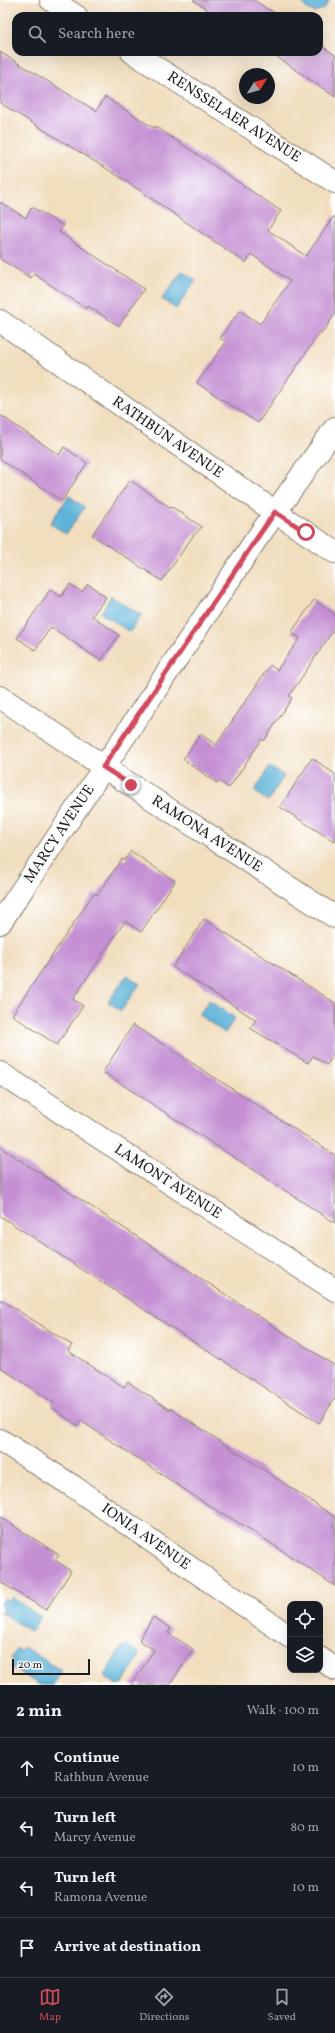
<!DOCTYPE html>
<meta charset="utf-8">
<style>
:root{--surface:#171b24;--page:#242831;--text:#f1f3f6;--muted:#9ea1a6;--line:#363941;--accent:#d1495b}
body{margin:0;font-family:Vollkorn,serif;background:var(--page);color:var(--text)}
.controls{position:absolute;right:12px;bottom:12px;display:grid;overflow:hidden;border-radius:8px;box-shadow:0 4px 16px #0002}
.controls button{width:36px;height:36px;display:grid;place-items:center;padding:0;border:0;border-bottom:1px solid var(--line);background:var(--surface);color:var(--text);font:20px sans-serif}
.compass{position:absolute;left:239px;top:68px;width:36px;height:36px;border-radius:50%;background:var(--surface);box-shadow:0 4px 16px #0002;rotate:53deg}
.scale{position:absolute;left:12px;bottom:10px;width:78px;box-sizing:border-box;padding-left:4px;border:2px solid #1c1c1c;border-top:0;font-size:11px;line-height:14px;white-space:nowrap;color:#1c1c1c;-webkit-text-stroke:3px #fff;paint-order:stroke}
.stop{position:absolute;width:12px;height:12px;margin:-9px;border:3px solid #d1495b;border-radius:50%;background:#fff}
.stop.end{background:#d1495b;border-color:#fff;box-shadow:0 1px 4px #0008}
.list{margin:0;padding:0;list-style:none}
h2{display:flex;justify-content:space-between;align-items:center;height:52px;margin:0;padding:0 16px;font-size:17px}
h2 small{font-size:13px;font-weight:400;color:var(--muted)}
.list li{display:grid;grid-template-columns:26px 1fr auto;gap:12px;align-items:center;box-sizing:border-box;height:60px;padding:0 16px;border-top:1px solid var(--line)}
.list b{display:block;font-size:15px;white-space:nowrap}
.list p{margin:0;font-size:13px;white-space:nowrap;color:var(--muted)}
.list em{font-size:13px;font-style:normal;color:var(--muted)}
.icon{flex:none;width:22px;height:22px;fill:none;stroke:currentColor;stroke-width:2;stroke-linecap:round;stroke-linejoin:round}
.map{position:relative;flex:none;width:335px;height:1685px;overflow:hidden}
.search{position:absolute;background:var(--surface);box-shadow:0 4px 16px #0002;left:12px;right:12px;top:12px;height:44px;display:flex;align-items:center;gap:10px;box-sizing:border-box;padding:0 14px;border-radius:12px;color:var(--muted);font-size:15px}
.sheet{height:292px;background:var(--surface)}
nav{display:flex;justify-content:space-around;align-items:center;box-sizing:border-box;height:56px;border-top:1px solid var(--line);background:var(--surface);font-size:11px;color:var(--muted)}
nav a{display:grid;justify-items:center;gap:2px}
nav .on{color:var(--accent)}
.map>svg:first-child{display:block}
</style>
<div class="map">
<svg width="335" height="1685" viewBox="0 0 335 1685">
<rect width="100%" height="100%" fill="#fff"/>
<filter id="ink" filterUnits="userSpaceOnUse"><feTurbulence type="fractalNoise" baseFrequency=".025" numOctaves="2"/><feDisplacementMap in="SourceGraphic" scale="8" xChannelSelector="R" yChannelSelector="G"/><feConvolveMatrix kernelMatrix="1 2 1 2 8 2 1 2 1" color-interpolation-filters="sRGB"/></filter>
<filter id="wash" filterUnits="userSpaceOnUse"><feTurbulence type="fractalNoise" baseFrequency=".012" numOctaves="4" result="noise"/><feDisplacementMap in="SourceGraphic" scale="16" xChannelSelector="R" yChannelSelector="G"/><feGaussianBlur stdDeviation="0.9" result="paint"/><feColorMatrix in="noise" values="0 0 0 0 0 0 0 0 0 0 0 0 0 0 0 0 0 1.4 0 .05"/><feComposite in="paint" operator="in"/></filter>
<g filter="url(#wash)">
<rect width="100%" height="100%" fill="#f1debf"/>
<!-- water -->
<g fill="#5cb2d9" stroke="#3c677a">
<polygon points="301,0 329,0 329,1 324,9 314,12 306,8"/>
<polygon points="182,271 196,280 176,309 162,299"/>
<polygon points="69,496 85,507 66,534 50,523"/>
<polygon points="111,596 141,615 130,632 101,613"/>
<polygon points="270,767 284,776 268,801 254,791"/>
<polygon points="127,975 140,984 121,1011 108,1002"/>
<polygon points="209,1000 235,1018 225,1033 199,1015"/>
<polygon points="11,1597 41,1617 31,1632 1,1612 4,1609 0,1604 4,1598 9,1601"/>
<polygon points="127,1645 139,1653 138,1659 122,1685 118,1685 104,1676 121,1648"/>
<polygon points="24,1647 62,1671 53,1685 40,1685 11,1667 14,1661 11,1659 17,1648 21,1651"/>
</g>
<g id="blocks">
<!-- building -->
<g fill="#c490d3">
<polygon points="193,0 254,0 278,16 217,16"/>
<polygon points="319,44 335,55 335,97 270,52 319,52"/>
<polygon points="0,52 96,111 105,97 154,128 155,126 281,211 268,230 306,256 335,215 335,314 322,333 320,332 258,423 197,383 226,342 220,338 240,310 260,324 290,281 251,254 246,263 120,177 0,103"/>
<polygon points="0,202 26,218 32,207 63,226 59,232 144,289 119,326 88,306 87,309 34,274 31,278 0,259"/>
<polygon points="0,415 59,455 64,447 87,463 62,501 0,459"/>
<polygon points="130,480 171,508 172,507 202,527 193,536 162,581 92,535"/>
<polygon points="70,584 82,592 88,584 106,597 92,616 119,635 101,661 51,627 35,650 17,638 50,590 61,597"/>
<polygon points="314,600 335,614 335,628 289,696 292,698 264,741 262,739 229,788 219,781 217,783 183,759 201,734 216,745 270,665 277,670 300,638 291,633"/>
<polygon points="312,758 335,774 335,842 280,807"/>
<polygon points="131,851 175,881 141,932 125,921 73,999 83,1006 57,1045 12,1015 94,893 97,895 122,859 125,860"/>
<polygon points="204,919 335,1003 335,1052 327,1065 313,1056 308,1063 250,1028 256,1020 173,967"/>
<polygon points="133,1025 335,1155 335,1223 103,1072"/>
<polygon points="0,1147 335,1366 335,1398 319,1423 0,1216"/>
<polygon points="0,1299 72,1345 68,1351 124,1387 128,1382 170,1410 170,1408 335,1517 335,1586 251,1530 208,1505 81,1421 78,1426 51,1407 54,1403 0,1367"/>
<polygon points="0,1517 59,1555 55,1560 71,1571 46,1610 0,1582"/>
<polygon points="153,1617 171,1628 168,1633 193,1649 170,1685 131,1685 154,1650 139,1640"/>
</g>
</g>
</g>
<g filter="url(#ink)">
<use href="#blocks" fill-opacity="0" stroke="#867d6e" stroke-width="1"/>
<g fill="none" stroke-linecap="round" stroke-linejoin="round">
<!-- minor casing -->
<g stroke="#867d6e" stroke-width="24">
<g id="minor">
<polyline points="51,0 76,16"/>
<path id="s1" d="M132 52 335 182"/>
<path id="s2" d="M0 321 275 512 335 552"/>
<path id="s3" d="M0 697 131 785 335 917"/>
<path id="s4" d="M0 923 255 541 335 428"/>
<path id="s5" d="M0 1073 335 1290"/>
<path id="s6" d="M0 1440 74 1487 290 1637"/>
<polyline points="320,1658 335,1669"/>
</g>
</g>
<!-- minor -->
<use href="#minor" stroke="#fff" stroke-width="22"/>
</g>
</g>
<g fill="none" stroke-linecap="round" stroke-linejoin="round" filter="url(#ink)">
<!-- route -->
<polyline stroke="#d1495b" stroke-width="5" points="131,785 103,767 255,541 275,512 306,532"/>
</g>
<g text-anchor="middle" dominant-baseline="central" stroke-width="4" stroke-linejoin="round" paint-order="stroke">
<!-- street labels -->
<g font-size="15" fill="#1c1c1c" stroke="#fff">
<text stroke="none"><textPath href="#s1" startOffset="121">RENSSELAER AVENUE</textPath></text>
<text stroke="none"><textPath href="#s2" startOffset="204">RATHBUN AVENUE</textPath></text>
<text stroke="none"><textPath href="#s4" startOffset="107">MARCY AVENUE</textPath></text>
<text stroke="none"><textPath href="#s3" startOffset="248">RAMONA AVENUE</textPath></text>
<text stroke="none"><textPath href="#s5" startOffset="200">LAMONT AVENUE</textPath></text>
<text stroke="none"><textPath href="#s6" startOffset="175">IONIA AVENUE</textPath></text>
</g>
</g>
</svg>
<div class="controls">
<button><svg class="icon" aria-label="locate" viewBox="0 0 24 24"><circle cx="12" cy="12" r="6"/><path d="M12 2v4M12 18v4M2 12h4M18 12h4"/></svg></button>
<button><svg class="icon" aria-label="layers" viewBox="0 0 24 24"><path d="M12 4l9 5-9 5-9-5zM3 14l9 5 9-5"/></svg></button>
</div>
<svg class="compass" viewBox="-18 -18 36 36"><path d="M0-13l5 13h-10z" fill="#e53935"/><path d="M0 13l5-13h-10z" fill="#9ea1a6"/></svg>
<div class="scale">20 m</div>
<div class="stop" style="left:306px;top:532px"></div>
<div class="stop end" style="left:131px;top:785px"></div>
<div class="search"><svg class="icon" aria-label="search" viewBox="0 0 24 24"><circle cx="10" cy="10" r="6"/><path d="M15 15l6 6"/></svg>Search here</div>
</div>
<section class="sheet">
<h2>2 min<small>Walk · 100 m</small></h2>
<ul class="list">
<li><svg class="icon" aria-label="ahead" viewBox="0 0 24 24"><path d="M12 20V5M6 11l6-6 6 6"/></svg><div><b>Continue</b><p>Rathbun Avenue</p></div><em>10 m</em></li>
<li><svg class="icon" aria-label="left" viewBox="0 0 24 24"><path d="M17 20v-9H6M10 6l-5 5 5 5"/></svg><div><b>Turn left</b><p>Marcy Avenue</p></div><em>80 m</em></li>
<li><svg class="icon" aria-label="left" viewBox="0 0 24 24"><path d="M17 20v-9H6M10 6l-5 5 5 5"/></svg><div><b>Turn left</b><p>Ramona Avenue</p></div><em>10 m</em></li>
<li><svg class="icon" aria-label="arrive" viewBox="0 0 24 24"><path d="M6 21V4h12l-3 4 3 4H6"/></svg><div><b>Arrive at destination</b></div></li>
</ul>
</section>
<nav>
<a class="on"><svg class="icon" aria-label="map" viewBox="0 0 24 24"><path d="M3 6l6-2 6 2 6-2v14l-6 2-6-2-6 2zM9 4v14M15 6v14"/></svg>Map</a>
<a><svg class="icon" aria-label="directions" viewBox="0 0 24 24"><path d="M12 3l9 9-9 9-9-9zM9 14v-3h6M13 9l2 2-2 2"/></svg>Directions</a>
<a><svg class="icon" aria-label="saved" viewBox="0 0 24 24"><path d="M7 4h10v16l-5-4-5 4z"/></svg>Saved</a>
</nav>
